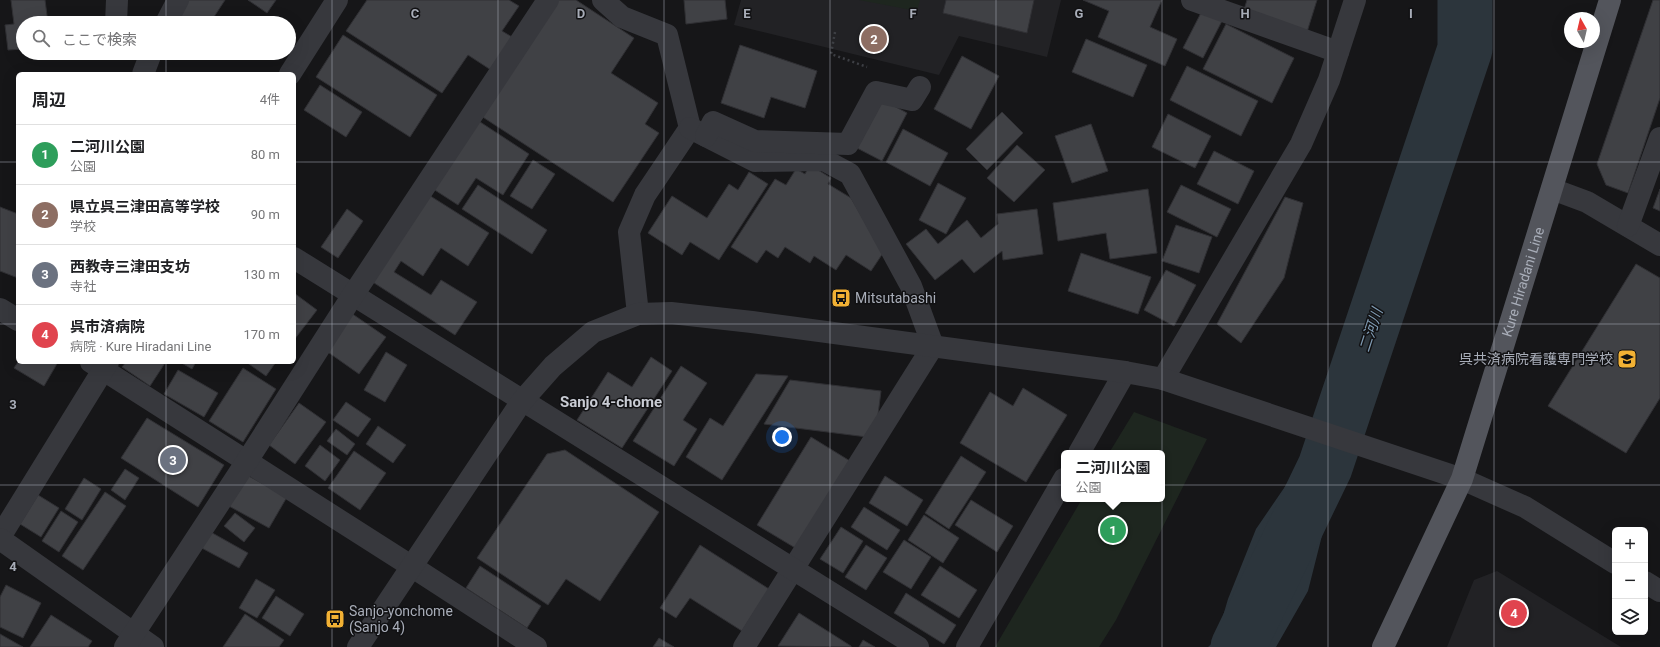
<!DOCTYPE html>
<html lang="ja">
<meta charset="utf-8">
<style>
:root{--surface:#fff;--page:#f2f2f2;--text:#202124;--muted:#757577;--line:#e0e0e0;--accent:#7e622b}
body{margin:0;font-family:Roboto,"Noto Sans JP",sans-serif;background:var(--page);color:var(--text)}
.controls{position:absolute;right:12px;bottom:12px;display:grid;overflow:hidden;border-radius:6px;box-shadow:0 4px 16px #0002}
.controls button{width:36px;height:36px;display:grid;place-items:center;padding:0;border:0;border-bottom:1px solid var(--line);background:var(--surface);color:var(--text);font:20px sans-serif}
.compass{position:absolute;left:1564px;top:12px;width:36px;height:36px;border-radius:50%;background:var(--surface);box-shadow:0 4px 16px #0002;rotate:352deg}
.you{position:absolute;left:782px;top:437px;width:14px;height:14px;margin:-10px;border:3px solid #fff;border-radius:50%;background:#1a73e8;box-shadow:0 0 0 6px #1a73e833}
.badge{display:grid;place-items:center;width:26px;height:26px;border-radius:50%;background:var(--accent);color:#fff;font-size:13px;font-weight:700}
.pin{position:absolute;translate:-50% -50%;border:2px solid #fff;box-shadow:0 1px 4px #0006}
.popup{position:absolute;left:1061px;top:450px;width:104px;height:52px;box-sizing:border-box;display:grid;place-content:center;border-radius:6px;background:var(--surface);filter:drop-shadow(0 1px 3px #0005);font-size:13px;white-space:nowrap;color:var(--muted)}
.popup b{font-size:15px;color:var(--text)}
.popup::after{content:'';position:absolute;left:50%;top:100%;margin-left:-8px;border:8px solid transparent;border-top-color:var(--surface)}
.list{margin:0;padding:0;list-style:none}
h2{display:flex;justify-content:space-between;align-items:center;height:52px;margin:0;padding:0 16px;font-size:17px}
h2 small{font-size:13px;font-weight:400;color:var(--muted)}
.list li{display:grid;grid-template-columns:26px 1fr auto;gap:12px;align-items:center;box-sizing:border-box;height:60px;padding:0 16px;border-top:1px solid var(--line)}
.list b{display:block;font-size:15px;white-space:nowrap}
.list p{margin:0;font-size:13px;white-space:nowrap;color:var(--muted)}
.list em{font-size:13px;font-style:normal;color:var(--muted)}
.icon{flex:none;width:22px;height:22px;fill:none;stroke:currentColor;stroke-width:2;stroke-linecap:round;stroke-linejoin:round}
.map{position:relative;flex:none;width:1660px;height:647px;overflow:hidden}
.search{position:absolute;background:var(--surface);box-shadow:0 4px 16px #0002;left:16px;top:16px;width:280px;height:44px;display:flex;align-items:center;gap:10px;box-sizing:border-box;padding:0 14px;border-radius:22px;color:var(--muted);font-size:15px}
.panel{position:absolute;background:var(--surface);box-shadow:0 4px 16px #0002;left:16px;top:72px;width:280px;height:292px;border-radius:6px}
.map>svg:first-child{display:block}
</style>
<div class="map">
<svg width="1660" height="647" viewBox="0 0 1660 647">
<rect width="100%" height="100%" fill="#161618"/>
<!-- built -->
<g fill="#222225">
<polygon points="741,0 1061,0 1047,57 959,36 939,75 734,25"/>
<polygon points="1497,571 1621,647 1447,647 1474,580"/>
</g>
<!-- green -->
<g fill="#1e261f">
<polygon points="859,0 920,0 917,11"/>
<polygon points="1134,412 1207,439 1116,620 1099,647 995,647 1082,499 1162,499 1162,453 1109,453"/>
</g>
<!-- water -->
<polygon fill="#2c353c" points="1295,472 1333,492 1308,591 1276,647 1208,647 1216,640 1228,599 1256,529"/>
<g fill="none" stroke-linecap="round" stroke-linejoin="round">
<!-- river -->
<polyline stroke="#2c353c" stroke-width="55" points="1238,647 1325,467 1465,49 1465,0"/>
</g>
<!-- building -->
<g fill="#404145" stroke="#303034">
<polygon points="11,0 45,0 48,23 23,23 23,49 8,50 5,25 14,24"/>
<polygon points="187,0 225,0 210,23 180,23 174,19"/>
<polygon points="248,0 276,0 267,13"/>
<polygon points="367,0 509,0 519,6 502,31 512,37 491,70 468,55 442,93 346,31"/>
<polygon points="553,0 576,0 634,38 611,73 658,103 645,124 659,133 613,202 478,114"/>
<polygon points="684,0 725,0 727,19 686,24"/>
<polygon points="946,0 1034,0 1027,33 943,13"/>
<polygon points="1083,0 1162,0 1150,27 1177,39 1165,66 1098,37 1109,11"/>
<polygon points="1247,0 1317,0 1307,32 1243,13"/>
<polygon points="1653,0 1660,0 1660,98 1628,193 1606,185 1597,164"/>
<polygon points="1204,7 1224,17 1203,58 1183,48"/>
<polygon points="1226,24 1294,58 1272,103 1203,69"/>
<polygon points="343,35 437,95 410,137 316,77"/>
<polygon points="1086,39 1147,65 1133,97 1072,72"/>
<polygon points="740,45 817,71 805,108 771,97 764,118 721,103"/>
<polygon points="962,56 999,76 971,129 934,109"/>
<polygon points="1187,66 1258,101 1241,136 1170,100"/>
<polygon points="320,85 362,112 346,137 304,110"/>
<polygon points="883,100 907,113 882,161 857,148"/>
<polygon points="1002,112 1023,133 987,170 966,149"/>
<polygon points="1168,114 1211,136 1195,168 1152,147"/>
<polygon points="471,116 529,154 503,195 476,178 458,205 427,185"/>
<polygon points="1091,124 1108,171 1072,183 1055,136"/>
<polygon points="903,129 948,153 930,186 886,162"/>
<polygon points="1017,145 1045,170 1014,202 987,178"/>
<polygon points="1214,151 1254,171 1238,204 1197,184"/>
<polygon points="533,160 555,174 532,209 510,196"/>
<polygon points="810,165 831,178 828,184 851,198 883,253 871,271 846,255 836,270 814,256 810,263 785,247 778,258 766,250 757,263 731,247 775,179 786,185 796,169 805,174"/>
<polygon points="749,172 768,184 719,260 690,242 682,255 648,233 672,196 707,218 729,184 738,190"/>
<polygon points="938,183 966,198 946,234 919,220"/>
<polygon points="478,185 547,230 532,254 462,209"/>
<polygon points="1181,185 1231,209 1217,237 1167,212"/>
<polygon points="1148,189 1157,253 1110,259 1106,233 1058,241 1053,203"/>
<polygon points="1660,189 1660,211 1653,208"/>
<polygon points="424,192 489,233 468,266 441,248 423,276 401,261 394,272 431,295 441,280 477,302 455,335 368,279"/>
<polygon points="1285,197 1303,203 1284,278 1241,343 1217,324"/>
<polygon points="0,207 18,214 18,278 0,271"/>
<polygon points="347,209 363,221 338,258 321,247"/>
<polygon points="1037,209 1043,254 1003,260 1002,251 974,273 962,259 935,280 906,244 926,229 938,244 967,220 981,238 998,224 997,214"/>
<polygon points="1176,225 1212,237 1199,273 1162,261"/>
<polygon points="1081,253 1151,277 1138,314 1068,291"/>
<polygon points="1636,264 1660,278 1660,398 1626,453 1548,406"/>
<polygon points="1166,270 1196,285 1174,326 1144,310"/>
<polygon points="294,293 317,310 294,340"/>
<polygon points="351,313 386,337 359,374 325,350"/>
<polygon points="386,352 407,365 385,402 364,390"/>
<polygon points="651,357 672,371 622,448 577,420 608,372 632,387"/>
<polygon points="18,362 58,362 44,386 14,368"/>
<polygon points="126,362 164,362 165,363 150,386 122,367"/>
<polygon points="180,362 196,362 192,369"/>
<polygon points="246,362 276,362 266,376"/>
<polygon points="681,366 707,383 683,420 697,429 674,466 633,441"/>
<polygon points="243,368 276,389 243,442 209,421"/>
<polygon points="178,370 218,393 204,417 164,394"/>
<polygon points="756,374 788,376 722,480 686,457 710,418 723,426"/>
<polygon points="790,380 881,391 875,438 764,424"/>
<polygon points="1023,388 1067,415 1026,482 960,443 990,392 1013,406"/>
<polygon points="346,402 371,419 358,437 333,420"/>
<polygon points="299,403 326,422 295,464 269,445"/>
<polygon points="147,418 224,465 198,507 121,458"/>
<polygon points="378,426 406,445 393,463 366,444"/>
<polygon points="336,429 355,444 347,455 327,441"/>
<polygon points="811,437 850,461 797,549 757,525"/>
<polygon points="320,445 340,460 325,481 305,466"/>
<polygon points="565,450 659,512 600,601 566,579 548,605 477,558 547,454"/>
<polygon points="354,451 386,473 360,510 328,488"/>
<polygon points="961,456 986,472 949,529 925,513"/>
<polygon points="125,469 139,478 125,500 111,490"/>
<polygon points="245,474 287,497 269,528 227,505"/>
<polygon points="885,476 923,500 907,526 869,503"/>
<polygon points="84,478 101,489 82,520 65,509"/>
<polygon points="105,492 126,506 83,570 62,556"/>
<polygon points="38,495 59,508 41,537 20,524"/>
<polygon points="971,500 1013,526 997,552 955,525"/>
<polygon points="864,507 900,530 887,550 851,527"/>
<polygon points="61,511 78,522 59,552 42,541"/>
<polygon points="235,513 255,528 244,542 224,526"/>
<polygon points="924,515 959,538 943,563 908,540"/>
<polygon points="841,527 863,541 843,573 820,559"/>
<polygon points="207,530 248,553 239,568 198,546"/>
<polygon points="904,540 931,557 911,589 883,572"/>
<polygon points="700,545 769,589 742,631 690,598 676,618 660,608"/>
<polygon points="866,545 887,558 866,590 845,577"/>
<polygon points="480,566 541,606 527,628 466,588"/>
<polygon points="940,566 977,590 959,618 921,595"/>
<polygon points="256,579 275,590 257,618 239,608"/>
<polygon points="6,585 41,603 23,638 0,627 0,597"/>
<polygon points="906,593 956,625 944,644 894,613"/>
<polygon points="276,596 304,614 290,636 262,618"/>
<polygon points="799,613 851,646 851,647 778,646"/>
<polygon points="245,614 284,640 279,647 223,647"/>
<polygon points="51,615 92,641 88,647 30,647"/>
<polygon points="0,634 23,647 0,647"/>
<polygon points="659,638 674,647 653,647"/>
<polygon points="863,640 875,647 859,647"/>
</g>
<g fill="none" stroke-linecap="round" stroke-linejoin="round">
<!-- path -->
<polyline stroke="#3d3f44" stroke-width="2.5" stroke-dasharray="2 3" stroke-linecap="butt" points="835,32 831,54 867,67"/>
<!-- minor -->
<g stroke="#37383d" stroke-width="22">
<polyline points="603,0 622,17 667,35 690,128 645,195 629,232 638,314"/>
<polyline points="1192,0 1338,52"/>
<polyline points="116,23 117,0"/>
<polyline points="166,23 178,0"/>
<polyline points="143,74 151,53"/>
<polyline points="290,74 337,0"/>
<polyline points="690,128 755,161 824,160 850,174 911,286 933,346 744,647"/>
<polyline points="706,136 713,122 755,141 848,144 876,92 912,100 920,87"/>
<polyline points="1552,189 1587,202 1660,245"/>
<polyline points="1628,226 1660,138"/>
<polyline points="294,258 918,647"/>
<polyline points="0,309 18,320"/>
<polyline points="91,362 411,566 536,647"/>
<polyline points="1163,379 1301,144 1329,80 1355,0"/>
<polyline points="1079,453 1125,372"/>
<polyline points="0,537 108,362"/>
<polyline points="0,539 153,647"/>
<polyline points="1645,582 1660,591"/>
<polyline points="125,647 247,461 353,295 548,0"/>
<polyline points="358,647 522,401 553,366 593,332 638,314 671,313 752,322 1125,372 1163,379 1462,479 1525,507 1615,563"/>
<polyline points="967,647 1064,479"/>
</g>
<!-- major -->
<path stroke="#53555c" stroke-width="22" id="s1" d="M1383 647 1462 479 1610 0"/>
</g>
<!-- grid -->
<path fill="none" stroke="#a8adb8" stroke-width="1" stroke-opacity="0.55" d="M166 0V23M332 0V647M498 0V647M664 0V647M830 0V647M996 0V647M1162 0V647M1328 0V647M1494 0V647M166 53V74M0 162H18M294 162H1660M0 324H18M294 324H1660M166 362V647M0 485H1660"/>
<!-- icons -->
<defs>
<g id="bus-square" transform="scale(1)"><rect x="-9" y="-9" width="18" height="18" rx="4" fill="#f2b134" stroke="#111113"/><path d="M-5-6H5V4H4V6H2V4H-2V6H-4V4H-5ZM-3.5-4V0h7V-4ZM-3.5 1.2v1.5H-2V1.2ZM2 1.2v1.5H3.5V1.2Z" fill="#111"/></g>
<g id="university-square" transform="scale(1)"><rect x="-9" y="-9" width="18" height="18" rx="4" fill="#f2b134" stroke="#111113"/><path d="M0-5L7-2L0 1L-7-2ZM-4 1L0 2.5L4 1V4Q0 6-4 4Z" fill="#111"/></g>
</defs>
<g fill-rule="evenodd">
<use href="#bus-square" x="841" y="298"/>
<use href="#university-square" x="1627" y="359"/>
<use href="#bus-square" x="335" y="619"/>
</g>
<g text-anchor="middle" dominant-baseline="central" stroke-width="3" stroke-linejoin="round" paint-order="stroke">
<!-- street labels -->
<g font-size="14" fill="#a8adb8" stroke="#111113">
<text stroke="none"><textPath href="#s1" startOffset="392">Kure Hiradani Line</textPath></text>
</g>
<!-- poi labels -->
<g font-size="14" fill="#a8adb8" stroke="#111113" text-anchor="start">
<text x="855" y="298">Mitsutabashi</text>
<text x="1613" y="359" text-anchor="end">呉共済病院看護専門学校</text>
<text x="349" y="611">Sanjo-yonchome<tspan x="349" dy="16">(Sanjo 4)</tspan></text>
</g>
<!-- water labels -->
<g font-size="15" font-style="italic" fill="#7f9bb3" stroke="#111113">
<text transform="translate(1371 330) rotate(-72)">二河川</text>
</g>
<!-- neighbourhood labels -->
<g font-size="15" font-weight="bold" fill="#c9ccd4" stroke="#111113">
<text x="611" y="402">Sanjo 4-chome</text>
</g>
</g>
<g font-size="13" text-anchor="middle" font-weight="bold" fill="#a8adb8" stroke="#111113" stroke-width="3" stroke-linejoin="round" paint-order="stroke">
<text x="415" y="18">C</text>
<text x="581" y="18">D</text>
<text x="747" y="18">E</text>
<text x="913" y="18">F</text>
<text x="1079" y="18">G</text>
<text x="1245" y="18">H</text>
<text x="1411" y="18">I</text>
<text x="13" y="409">3</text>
<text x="13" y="571">4</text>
</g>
</svg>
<div class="controls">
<button>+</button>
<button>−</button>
<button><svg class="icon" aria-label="layers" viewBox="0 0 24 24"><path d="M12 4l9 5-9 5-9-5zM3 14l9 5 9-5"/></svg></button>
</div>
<svg class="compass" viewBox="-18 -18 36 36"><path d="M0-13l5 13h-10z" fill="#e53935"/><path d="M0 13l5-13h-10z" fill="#757577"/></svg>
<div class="you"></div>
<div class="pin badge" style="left:1113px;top:530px;background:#2e9e5b">1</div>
<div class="popup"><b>二河川公園</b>公園</div>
<div class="pin badge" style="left:874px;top:39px;background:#8d6e63">2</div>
<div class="pin badge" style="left:173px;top:460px;background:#6b7280">3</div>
<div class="pin badge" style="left:1514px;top:613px;background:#e0444e">4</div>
<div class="search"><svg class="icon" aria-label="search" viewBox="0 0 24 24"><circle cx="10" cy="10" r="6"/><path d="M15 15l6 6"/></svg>ここで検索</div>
<section class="panel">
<h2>周辺<small>4件</small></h2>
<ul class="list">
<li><span class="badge" style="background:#2e9e5b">1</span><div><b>二河川公園</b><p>公園</p></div><em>80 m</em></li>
<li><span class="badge" style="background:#8d6e63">2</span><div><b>県立呉三津田高等学校</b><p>学校</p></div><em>90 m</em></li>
<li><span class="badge" style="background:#6b7280">3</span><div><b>西教寺三津田支坊</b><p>寺社</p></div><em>130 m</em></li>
<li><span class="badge" style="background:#e0444e">4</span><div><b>呉市済病院</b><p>病院 · Kure Hiradani Line</p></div><em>170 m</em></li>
</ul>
</section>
</div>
